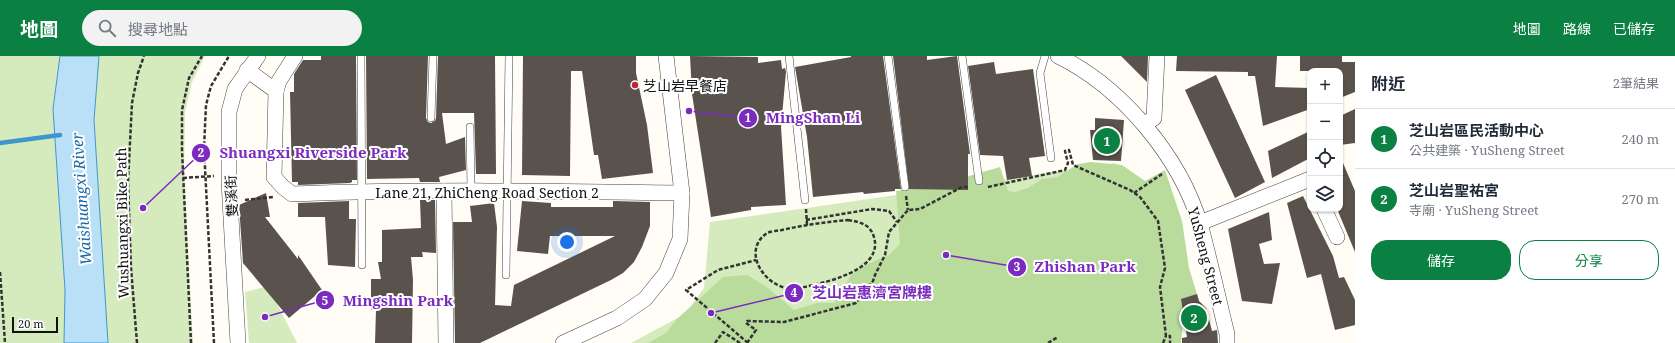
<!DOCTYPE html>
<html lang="zh-TW">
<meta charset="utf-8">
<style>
:root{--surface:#fff;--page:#f2f2f3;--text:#1f2937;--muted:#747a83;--line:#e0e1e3;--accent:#0b8043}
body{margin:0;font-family:"Noto Serif","Noto Sans TC",serif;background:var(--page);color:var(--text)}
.controls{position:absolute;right:12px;top:12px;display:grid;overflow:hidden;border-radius:8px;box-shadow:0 1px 3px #0004}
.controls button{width:36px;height:36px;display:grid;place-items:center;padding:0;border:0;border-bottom:1px solid var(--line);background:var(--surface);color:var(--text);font:20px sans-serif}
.scale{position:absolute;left:12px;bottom:10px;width:46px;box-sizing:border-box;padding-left:4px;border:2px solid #111;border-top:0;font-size:11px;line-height:14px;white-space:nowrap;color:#111;-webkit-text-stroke:3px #fff;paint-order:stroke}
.you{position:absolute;left:567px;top:186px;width:14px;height:14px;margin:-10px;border:3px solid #fff;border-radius:50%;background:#1a73e8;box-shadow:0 0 0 6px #1a73e833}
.badge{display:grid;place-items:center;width:26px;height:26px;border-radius:50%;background:var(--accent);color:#fff;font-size:13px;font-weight:700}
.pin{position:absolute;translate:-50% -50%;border:2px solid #fff;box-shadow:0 1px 4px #0006}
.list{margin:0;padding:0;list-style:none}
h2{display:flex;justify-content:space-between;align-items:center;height:52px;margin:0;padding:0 16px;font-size:17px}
h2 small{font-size:13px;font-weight:400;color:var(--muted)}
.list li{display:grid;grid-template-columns:26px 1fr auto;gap:12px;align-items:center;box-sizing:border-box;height:60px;padding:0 16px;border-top:1px solid var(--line)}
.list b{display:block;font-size:15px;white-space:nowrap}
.list p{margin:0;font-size:13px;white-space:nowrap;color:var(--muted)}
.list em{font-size:13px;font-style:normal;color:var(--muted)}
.actions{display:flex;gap:8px;padding:12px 16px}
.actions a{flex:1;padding:9px 0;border:1px solid var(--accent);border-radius:16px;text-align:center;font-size:14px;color:var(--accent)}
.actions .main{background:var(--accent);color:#fff}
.icon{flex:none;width:22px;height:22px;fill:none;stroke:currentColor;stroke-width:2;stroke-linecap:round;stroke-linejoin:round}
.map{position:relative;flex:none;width:1355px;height:287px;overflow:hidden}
header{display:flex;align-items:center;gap:24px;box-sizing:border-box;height:56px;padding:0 20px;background:var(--accent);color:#fff}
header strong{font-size:19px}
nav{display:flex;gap:22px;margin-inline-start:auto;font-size:14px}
.search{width:280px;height:36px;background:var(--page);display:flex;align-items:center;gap:10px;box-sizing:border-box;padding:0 14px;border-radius:22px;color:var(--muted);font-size:15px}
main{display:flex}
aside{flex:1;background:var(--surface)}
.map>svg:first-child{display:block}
</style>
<header>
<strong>地圖</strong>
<div class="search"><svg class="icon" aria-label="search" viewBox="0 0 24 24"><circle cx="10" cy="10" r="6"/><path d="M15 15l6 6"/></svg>搜尋地點</div>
<nav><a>地圖</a><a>路線</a><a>已儲存</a></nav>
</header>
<main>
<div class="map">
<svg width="1355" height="287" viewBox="0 0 1355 287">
<rect width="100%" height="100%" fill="#fffdf5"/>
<!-- green -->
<g fill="#d5ebbd">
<polygon points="0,0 60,0 53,53 65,234 64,287 0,287"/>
<polygon points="99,0 205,0 192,26 185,56 184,119 193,287 108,287 94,64"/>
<polygon points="1115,107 1144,127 1178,251 1176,287 631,287 685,258 704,232 710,166"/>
<polygon points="268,230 297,287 249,287 245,236"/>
</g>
<!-- forest -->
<polygon fill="#b9dc9c" points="1091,106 1122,109 1145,125 1165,114 1182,165 1189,212 1199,245 1184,255 1181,287 648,287 666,277 677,263 723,221 747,219 768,232 794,254 817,247 834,247 851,219 865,209 889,199 900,188 896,135 948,126 1000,111 1008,135 1015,136 1028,132 1042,123 1057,121 1078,108"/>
<!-- water -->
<polygon fill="#b9e0f7" stroke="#3f96cf" points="60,0 99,0 94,64 108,287 64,287 65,234 53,53"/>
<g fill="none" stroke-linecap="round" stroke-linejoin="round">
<!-- stream -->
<polyline stroke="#3f96cf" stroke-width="4.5" points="0,87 60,79"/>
</g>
<!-- building -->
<g fill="#5a524d">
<polygon points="321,0 356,0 357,124 352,124 352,126 350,127 298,129 298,126 292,126 290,36 294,36 294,18 303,4 321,4"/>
<polygon points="366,0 428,0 426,62 428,66 431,67 435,65 436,62 438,0 495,0 496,118 476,118 474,57 442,57 446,88 465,81 466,114 439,121 440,126 420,126 419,122 367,123"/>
<polygon points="523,0 636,0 636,17 647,69 653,117 602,123 598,99 594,99 582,15 571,15 570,120 522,119"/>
<polygon points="690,0 758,1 758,7 781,4 782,13 785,12 786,16 781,71 786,149 751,151 751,154 711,161 692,38"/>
<polygon points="851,0 883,0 901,133 895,133 895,135 864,138 863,136 813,141 807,81 795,11 851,1"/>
<polygon points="893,0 927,0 927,4 957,0 970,98 968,98 968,134 909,133"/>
<polygon points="1121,0 1148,0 1147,26"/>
<polygon points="1177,0 1277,0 1275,31 1310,32 1310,53 1263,70 1255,20 1248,20 1248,16 1176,15"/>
<polygon points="1300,0 1342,0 1342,6 1355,6 1355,36 1340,42 1340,15 1300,15"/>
<polygon points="994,6 996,18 1033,13 1045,100 1029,102 1032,120 1007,124 1003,100 980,99 968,10"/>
<polygon points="1216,19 1265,126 1235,142 1185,34"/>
<polygon points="1355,53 1355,87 1340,89 1340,60"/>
<polygon points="1095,62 1124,64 1121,105 1093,104 1090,74 1095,74"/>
<polygon points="1310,75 1310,102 1272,122 1268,95"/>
<polygon points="1340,100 1355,135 1355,196 1337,153 1340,153"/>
<polygon points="266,137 270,161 265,161 298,203 298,199 322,234 289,262 243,207 239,149"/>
<polygon points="1303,140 1333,200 1339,222 1344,221 1355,244 1355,269 1335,274 1321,218 1307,222 1287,147"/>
<polygon points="420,144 435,144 436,197 422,196 423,201 411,201 413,224 412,287 375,287 376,254 371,254 371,223 381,223 378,206 382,206 382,174 421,172"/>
<polygon points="349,145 349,163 356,163 355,211 328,209 325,161 298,161 298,147"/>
<polygon points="522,145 551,147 551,151 613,151 613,145 650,146 650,170 642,191 634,206 623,217 611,224 480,287 455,287 453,166 472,166 470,150 494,147 497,171 495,249 511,250 514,229 615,180 550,180 548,198 517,195"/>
<polygon points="1269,156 1272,184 1259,188 1264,208 1280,207 1272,248 1242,245 1228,173"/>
<polygon points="1197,238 1199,245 1206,252 1212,275 1217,274 1218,287 1182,287 1182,282 1187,281 1181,243"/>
</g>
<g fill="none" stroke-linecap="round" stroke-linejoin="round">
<!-- lane casing -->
<g stroke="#444" stroke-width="8">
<g id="lane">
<polyline points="361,0 362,209"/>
<polyline points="789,0 805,144"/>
<polyline points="888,0 905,131"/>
<polyline points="962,0 979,125"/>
<polyline points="1045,0 1040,17 1051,102"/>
<polyline points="431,62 433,0"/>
<polyline points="470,71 471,134"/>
<polyline points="506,219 509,0"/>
</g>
</g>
<!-- street casing -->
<g stroke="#444" stroke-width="16">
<g id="street">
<path d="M1058 0C1122 31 1180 101 1200 168 1210 204 1218 242 1227 278V287"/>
<path d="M247 14 276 35 274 121 283 131 292 138C422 133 552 135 682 137"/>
<polyline points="276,35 279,25 295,0"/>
<polyline points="1145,68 1154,62 1157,0"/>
<polyline points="444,135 446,287"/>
<polyline points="1324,153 1337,181"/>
<polyline points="1200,167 1310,123"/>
<polyline points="238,287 229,125 229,56 235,33 258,0"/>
<polyline points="563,287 617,262 645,243 666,217 680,183 682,137 666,0"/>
</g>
</g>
<!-- path -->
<g stroke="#333" stroke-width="2.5" stroke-dasharray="4 2" stroke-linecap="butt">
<polyline points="183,122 214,120"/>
<polyline points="988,131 1065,114 1068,107 1065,95 1069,94 1073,109 1130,134 1140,141 1158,165 1165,212 1160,231 1166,280 1170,280 1170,287"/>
<polyline points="1134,137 1162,118"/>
<polyline points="906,140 908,154"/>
<polyline points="245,144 273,141"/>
<polyline points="806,153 807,169"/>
<polyline points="806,164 872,153 889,155 897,166"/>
<path d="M848 164C860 166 870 168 874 181 884 215 823 227 800 232 770 239 738 197 767 177 771 175 777 175 782 174 804 169 826 166 848 164Z"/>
<polyline points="0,216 5,287"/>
<polyline points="137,287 131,212 128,126 132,47 138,17 144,0"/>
<polyline points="191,287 182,94 182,54 189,22 202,0"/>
<polyline points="214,287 204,92 206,49 211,30 229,0"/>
<polyline points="715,287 723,276 740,287"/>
<polyline points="747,287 756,274 746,267 747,265 784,266 856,247 873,225 875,219 885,199 889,176 908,154 920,153 962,131 969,131"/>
<polyline points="748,287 686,234 718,214 756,204"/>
<polyline points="1048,287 1058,281"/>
<polyline points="1163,287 1166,280"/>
</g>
<!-- lane -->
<use href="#lane" stroke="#fff" stroke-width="7"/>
<!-- street -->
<use href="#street" stroke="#fff" stroke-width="15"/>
</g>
<!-- markers -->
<circle fill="#c4262e" stroke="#fff" stroke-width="1.5" cx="635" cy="29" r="4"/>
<g text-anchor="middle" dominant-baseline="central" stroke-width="4" stroke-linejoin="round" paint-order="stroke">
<!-- poi labels -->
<g font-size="14" fill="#111" stroke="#fff" text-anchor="start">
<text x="643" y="29">芝山岩早餐店</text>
</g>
<!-- street labels -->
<g font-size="14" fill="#111" stroke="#fff">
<text x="487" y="136">Lane 21, ZhiCheng Road Section 2</text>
<text transform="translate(231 140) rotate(-93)">雙溪街</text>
<text transform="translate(122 167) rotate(-91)">Wushuangxi Bike Path</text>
<text transform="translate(1206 200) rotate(75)">YuSheng Street</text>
</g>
<!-- water labels -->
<g font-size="15" font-style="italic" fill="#1768a6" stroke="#fff">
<text transform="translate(81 143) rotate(-94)">Waishuangxi River</text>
</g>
</g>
<!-- callouts -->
<path fill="none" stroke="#7b2cbf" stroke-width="1.5" d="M689 55L748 62M143 152L201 97M946 199L1017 211M711 257L794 237M265 261L325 244"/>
<g fill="#7b2cbf" stroke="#fff" stroke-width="1.5">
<circle cx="689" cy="55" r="4"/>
<circle cx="143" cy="152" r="4"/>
<circle cx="946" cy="199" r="4"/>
<circle cx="711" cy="257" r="4"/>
<circle cx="265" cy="261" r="4"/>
<circle cx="748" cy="62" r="10"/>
<circle cx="201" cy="97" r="10"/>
<circle cx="1017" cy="211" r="10"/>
<circle cx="794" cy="237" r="10"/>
<circle cx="325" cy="244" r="10"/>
</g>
<g font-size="12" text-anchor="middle" font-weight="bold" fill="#fff">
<text x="748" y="66">1</text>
<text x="201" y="101">2</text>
<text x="1017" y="215">3</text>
<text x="794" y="241">4</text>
<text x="325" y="249">5</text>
</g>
<g font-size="15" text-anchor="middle" font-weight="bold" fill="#7b2cbf" stroke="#fff" stroke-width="4" stroke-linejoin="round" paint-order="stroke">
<text x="813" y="67">MingShan Li</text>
<text x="313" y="102">Shuangxi Riverside Park</text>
<text x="1085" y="216">Zhishan Park</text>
<text x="872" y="242">芝山岩惠濟宮牌樓</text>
<text x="398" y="250">Mingshin Park</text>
</g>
</svg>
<div class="controls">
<button>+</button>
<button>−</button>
<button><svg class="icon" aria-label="locate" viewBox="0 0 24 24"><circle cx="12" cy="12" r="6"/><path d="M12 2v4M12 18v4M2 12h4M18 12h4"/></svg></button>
<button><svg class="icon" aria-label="layers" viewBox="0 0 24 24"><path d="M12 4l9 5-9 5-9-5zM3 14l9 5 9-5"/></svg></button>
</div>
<div class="scale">20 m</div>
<div class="you"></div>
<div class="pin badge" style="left:1107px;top:85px">1</div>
<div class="pin badge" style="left:1194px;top:262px">2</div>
</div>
<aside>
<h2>附近<small>2筆結果</small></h2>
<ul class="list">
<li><span class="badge">1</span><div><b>芝山岩區民活動中心</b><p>公共建築 · YuSheng Street</p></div><em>240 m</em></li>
<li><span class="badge">2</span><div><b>芝山岩聖祐宮</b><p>寺廟 · YuSheng Street</p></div><em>270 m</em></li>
</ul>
<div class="actions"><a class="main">儲存</a><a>分享</a></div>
</aside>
</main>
